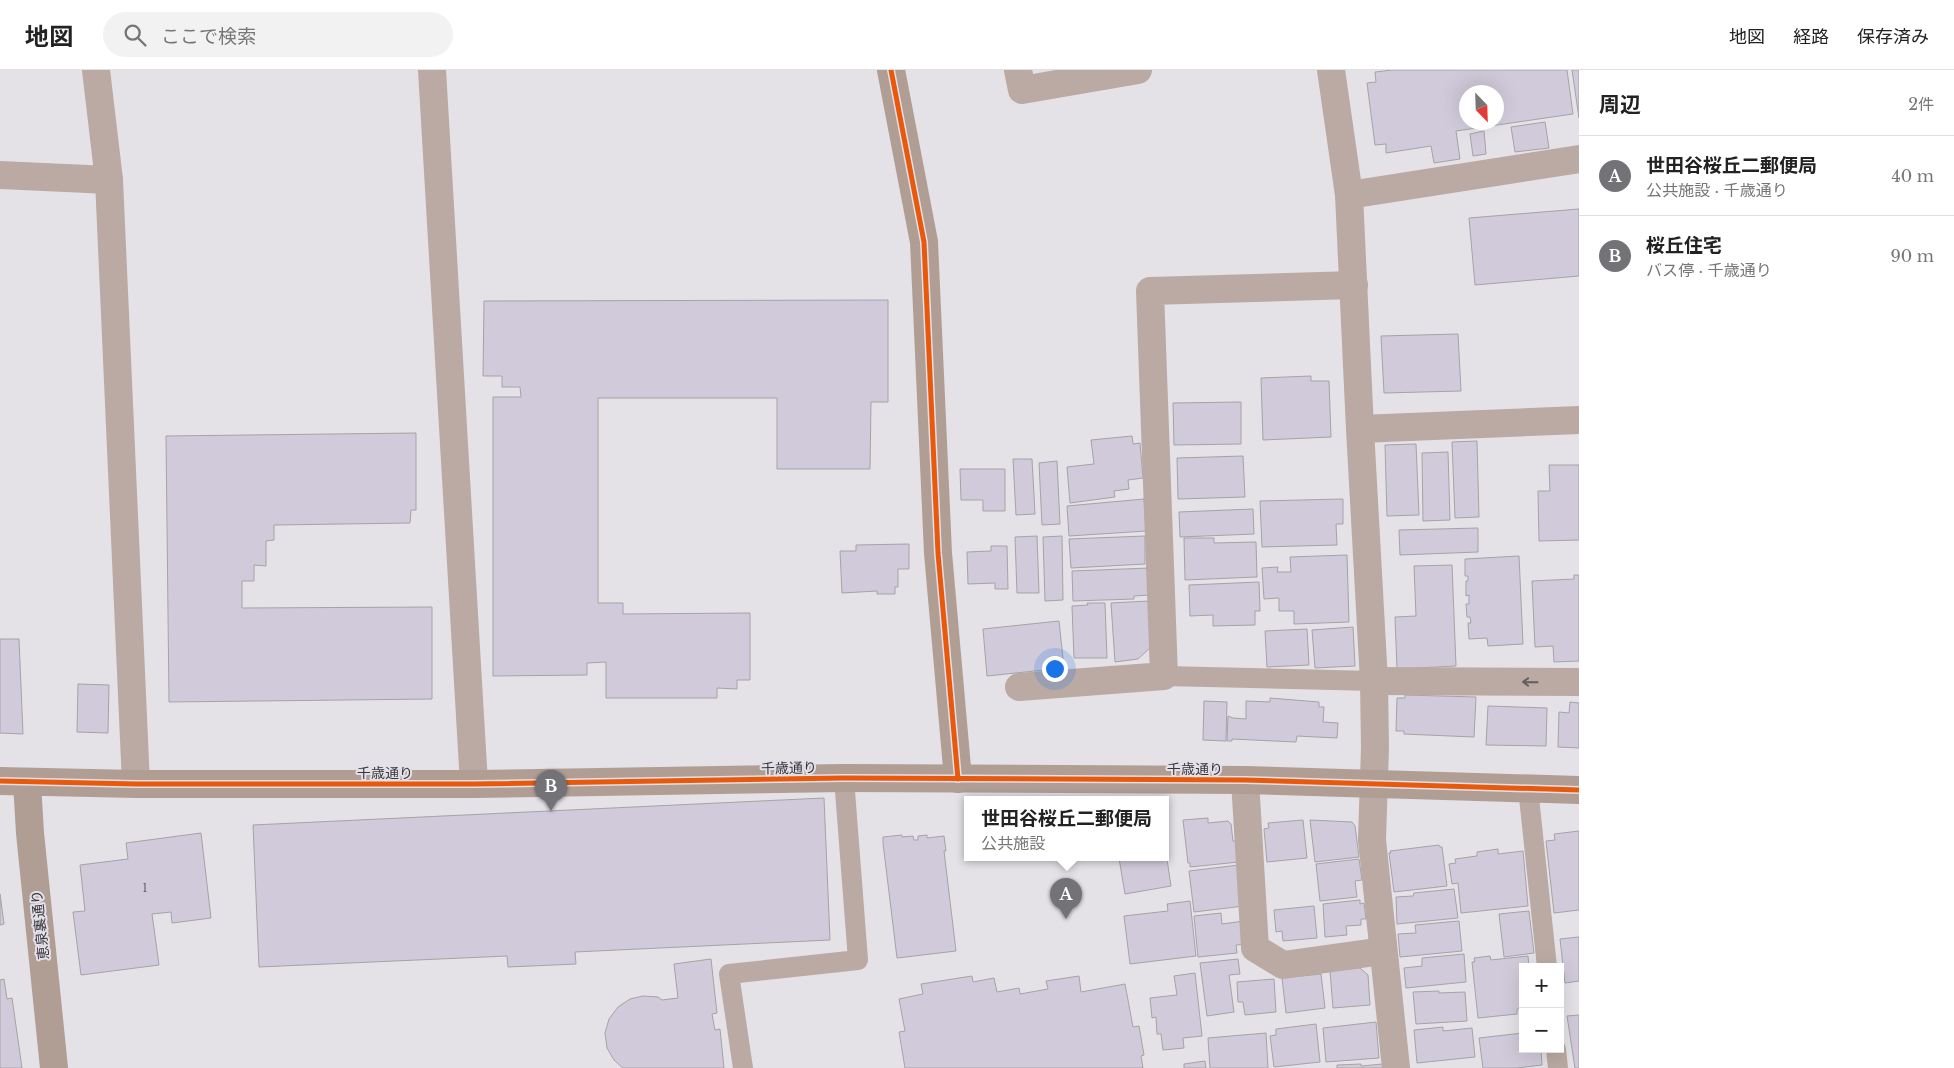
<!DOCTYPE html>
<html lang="ja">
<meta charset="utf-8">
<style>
:root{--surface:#fff;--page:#f2f2f2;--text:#222;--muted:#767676;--line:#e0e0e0;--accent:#737276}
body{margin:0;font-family:"Libre Baskerville","Noto Sans JP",serif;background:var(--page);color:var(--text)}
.controls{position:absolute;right:15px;bottom:15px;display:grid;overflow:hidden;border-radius:0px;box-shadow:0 5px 20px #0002}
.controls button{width:45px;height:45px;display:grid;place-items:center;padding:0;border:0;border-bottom:1px solid var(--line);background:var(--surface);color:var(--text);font:25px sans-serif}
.compass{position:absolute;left:1459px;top:15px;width:45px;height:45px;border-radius:50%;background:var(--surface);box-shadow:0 5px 20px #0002;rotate:157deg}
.you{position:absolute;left:1054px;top:598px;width:18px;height:18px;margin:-12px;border:4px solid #fff;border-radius:50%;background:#1a73e8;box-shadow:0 0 0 8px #1a73e833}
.badge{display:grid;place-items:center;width:32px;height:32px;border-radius:50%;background:var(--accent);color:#fff;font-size:16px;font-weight:700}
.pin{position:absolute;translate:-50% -41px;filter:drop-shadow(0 1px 2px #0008)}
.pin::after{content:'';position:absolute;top:26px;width:18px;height:15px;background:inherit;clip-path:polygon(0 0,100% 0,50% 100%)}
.popup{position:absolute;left:964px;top:726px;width:205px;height:65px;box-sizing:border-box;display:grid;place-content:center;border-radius:0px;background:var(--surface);filter:drop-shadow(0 1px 4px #0005);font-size:16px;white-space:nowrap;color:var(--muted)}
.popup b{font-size:19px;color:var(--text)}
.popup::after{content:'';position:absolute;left:50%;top:100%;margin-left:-10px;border:10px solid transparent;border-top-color:var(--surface)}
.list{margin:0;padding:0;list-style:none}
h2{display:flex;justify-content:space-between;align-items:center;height:65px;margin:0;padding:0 20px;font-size:21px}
h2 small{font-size:16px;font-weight:400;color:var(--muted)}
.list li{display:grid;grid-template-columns:32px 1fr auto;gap:15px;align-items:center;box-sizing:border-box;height:80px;padding:0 20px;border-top:1px solid var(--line)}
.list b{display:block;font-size:19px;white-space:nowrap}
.list p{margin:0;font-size:16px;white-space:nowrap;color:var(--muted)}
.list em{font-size:16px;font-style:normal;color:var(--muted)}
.icon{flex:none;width:28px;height:28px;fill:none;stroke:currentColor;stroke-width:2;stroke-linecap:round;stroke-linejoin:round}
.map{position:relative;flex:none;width:1579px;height:998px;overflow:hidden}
header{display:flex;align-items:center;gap:30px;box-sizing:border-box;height:70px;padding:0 25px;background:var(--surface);border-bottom:1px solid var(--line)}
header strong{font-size:24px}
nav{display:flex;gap:28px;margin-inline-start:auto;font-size:18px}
.search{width:350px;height:45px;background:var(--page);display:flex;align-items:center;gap:12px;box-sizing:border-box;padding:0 18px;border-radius:28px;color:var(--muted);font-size:19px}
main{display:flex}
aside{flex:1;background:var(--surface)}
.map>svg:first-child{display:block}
</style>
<header>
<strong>地図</strong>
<div class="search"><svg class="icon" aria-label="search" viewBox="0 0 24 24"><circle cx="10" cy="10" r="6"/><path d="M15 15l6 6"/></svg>ここで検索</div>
<nav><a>地図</a><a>経路</a><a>保存済み</a></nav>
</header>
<main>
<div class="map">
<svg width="1579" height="998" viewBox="0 0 1579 998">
<rect width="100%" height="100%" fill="#e4e2e7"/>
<!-- building -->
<g fill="#d1cada" stroke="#a4a3a7" fill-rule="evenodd">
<path d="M1392 0H1567L1573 44 1456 61 1460 89 1434 93 1431 76 1386 83V74L1375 75 1367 13 1376 12 1375 2ZM1466 22H1496V52H1466Z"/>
<polygon points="1572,0 1579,0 1579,48"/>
<polygon points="1545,52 1549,78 1515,82 1511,57"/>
<polygon points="1484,61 1486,84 1473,86 1470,64"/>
<polygon points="1579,139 1579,206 1475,215 1469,148"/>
<polygon points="888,230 888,332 871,332 870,399 777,399 777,328 598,328 598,533 623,533 623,544 750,543 750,610 737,610 737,619 717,618 717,628 606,628 606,592 587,593 587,605 493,606 493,327 521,327 520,317 502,317 502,306 483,306 484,231"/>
<polygon points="1458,264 1461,321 1384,323 1381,266"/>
<polygon points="1311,306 1311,311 1329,311 1331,367 1263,370 1261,308"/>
<polygon points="1241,332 1241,374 1174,375 1173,333"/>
<polygon points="416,363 416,440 411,440 410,453 274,455 274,470 266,471 266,496 254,495 254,511 242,511 242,538 432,537 432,629 169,632 166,366"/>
<polygon points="1132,366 1133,374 1140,373 1143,408 1128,410 1129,419 1114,421 1115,427 1070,433 1067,397 1094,394 1091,370"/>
<polygon points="1477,371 1479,447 1455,448 1452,372"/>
<polygon points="1416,374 1419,445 1387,446 1385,375"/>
<polygon points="1448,382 1450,450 1423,451 1422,383"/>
<polygon points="1243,386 1245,427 1178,429 1177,388"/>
<polygon points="1013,389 1032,389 1035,444 1016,445"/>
<polygon points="1057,391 1060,454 1042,455 1039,393"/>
<polygon points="1549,395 1579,395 1579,470 1539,471 1538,421 1550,421"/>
<polygon points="960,399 1005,399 1005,441 983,441 983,430 961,430"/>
<polygon points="1144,429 1146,461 1069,466 1067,436"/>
<polygon points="1343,429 1343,454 1336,454 1337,475 1262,477 1260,431"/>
<polygon points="1253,439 1254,464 1180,467 1179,442"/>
<polygon points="1478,458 1478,482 1400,485 1399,460"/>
<polygon points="1037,466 1039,523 1017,523 1015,467"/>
<polygon points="1062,466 1063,530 1045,531 1043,467"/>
<polygon points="1145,466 1145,494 1071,498 1069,469"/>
<polygon points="1184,468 1214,468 1214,473 1256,472 1257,507 1185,510"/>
<polygon points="909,474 909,499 898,499 898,517 895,517 895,524 877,524 877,521 842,523 840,481 856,481 856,475"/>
<polygon points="991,476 1007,476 1008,519 995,519 995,513 968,514 967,482 991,481"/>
<polygon points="1347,485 1349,552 1294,554 1294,541 1279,541 1279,528 1264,529 1262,498 1278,497 1277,502 1291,502 1290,487"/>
<polygon points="1519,486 1523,574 1488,576 1487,568 1469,569 1468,553 1471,553 1470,547 1467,547 1466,534 1469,534 1469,525 1466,526 1466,511 1468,511 1468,506 1465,506 1465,489"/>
<polygon points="1452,495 1456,596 1397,599 1395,547 1416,546 1414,496"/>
<polygon points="1150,498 1151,525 1134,526 1134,529 1073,531 1072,501"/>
<polygon points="1574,505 1579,505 1579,591 1554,592 1553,576 1535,577 1532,511 1574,509"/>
<polygon points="1259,512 1260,541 1255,541 1255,555 1213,556 1213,545 1190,546 1189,515"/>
<polygon points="1149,531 1152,576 1138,589 1115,592 1111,533"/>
<polygon points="1087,533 1105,533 1107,588 1074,588 1072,536 1088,535"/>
<polygon points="1059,551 1064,598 987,606 983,559"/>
<polygon points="1353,557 1355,596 1315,598 1312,560"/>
<polygon points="1307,559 1309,595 1267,597 1265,561"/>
<polygon points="0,569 19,569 23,664 0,663"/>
<polygon points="78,614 109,615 108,663 77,662"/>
<polygon points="1405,625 1476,627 1474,667 1404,664 1404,661 1396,661 1397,628 1405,628"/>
<polygon points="1270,628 1319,632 1319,637 1324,637 1323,652 1338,653 1337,668 1297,666 1296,672 1232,669 1232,671 1227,671 1228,646 1233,648 1246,649 1246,631 1270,632"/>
<polygon points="1204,631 1227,632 1226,671 1203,670"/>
<polygon points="1570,632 1579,633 1579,678 1558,677 1559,642 1569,643"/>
<polygon points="1488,636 1547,638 1546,676 1486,675"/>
<polygon points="824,728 830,870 575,882 576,894 508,897 507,886 259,897 253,755"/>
<polygon points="1208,748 1208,753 1228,751 1231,754 1233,771 1237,771 1239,792 1190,797 1190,793 1188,793 1183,750"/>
<polygon points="1303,750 1307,788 1267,792 1264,759 1269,758 1268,753"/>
<polygon points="1310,750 1352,752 1355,756 1359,787 1315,792"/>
<polygon points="1579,761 1579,840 1554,843 1546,771 1555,770 1554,764"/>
<polygon points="201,763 211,848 172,853 171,842 152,844 159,895 81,905 73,842 85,841 80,795 128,789 126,773"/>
<polygon points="902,765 902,767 913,766 914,770 918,770 918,766 927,765 927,768 944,766 946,781 944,781 956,881 897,888 883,773 883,767"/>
<polygon points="1439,775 1440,777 1442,777 1447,816 1394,822 1389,783 1391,783 1390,781"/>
<polygon points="1165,776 1171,816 1125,824 1119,788 1165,788"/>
<polygon points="1498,779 1498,784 1523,781 1528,836 1461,843 1458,813 1452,814 1449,794 1456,793 1455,789 1477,786 1477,782"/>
<polygon points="1359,789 1362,810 1355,811 1357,827 1320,831 1316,794"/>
<polygon points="1239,795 1244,836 1194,842 1189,801"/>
<polygon points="1454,819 1458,848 1397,854 1396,827 1413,826 1414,823"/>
<polygon points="0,824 4,854 0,855"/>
<polygon points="1360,830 1360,834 1364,833 1366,849 1361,849 1361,855 1346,856 1347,865 1325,867 1323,834"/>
<polygon points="1190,831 1196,886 1130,894 1124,846 1168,841 1167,834"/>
<polygon points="1314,836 1317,868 1283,871 1282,861 1276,862 1274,840"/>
<polygon points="1529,841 1534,883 1504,887 1499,844"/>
<polygon points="1221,843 1222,854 1244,851 1247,874 1236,875 1237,883 1198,887 1194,846"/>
<polygon points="1459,851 1462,881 1400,887 1398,864 1416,863 1415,855"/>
<polygon points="1579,867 1579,911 1565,913 1560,869"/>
<polygon points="1464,884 1466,912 1406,918 1404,898 1422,896 1422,888"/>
<polygon points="1490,886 1491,890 1528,886 1529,897 1523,897 1523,938 1517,939 1517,944 1478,948 1472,892 1475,892 1474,888"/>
<polygon points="711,889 717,943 712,944 715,960 720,959 724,998 623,998 614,990 607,978 605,963 609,949 618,937 630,929 643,926 658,927 662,930 678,928 674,894"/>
<polygon points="1238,889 1240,904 1229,905 1234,942 1207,946 1200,893"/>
<polygon points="1360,898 1368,905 1370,935 1333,938 1330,901"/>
<polygon points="1195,903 1202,966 1183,968 1184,978 1163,980 1161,964 1157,964 1156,947 1152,948 1150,928 1177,925 1174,906"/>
<polygon points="1321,904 1325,938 1286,943 1282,908"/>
<polygon points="972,906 973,912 994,908 997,922 1019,918 1020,924 1048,919 1046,911 1079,906 1081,922 1125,914 1133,957 1139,956 1144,985 1141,986 1143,998 905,998 899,962 905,961 899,929 923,924 921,914"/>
<polygon points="4,909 7,929 12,928 22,998 0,998 0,910"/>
<polygon points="1274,909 1276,942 1245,945 1243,932 1238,932 1237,912"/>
<polygon points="1439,921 1439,923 1465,922 1467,951 1416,954 1413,922"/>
<polygon points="1579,945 1579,998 1575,998 1567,946"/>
<polygon points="1376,952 1379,988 1326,992 1323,958"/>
<polygon points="1316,954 1320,992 1274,997 1270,966 1276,965 1276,959"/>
<polygon points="1443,957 1443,961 1472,958 1475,987 1417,993 1414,960"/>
<polygon points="1266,963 1268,998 1210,998 1208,968"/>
<polygon points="1523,963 1523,979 1541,979 1542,995 1517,998 1483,998 1479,968"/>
<polygon points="1205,991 1206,998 1184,998 1184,994"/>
<polygon points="1361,994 1361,996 1383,994 1383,998 1337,998 1337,995"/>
</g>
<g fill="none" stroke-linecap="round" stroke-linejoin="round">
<!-- lane -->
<g stroke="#baaaa3" stroke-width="20">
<polyline points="1164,606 1374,611"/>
<polyline points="1528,718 1547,897"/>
<polyline points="1556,979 1558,998"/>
<polyline points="743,998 729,904 858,890 844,708"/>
</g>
<!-- street -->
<g stroke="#baaaa3" stroke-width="28">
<polyline points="96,0 109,110 136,714"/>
<polyline points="432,0 474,714"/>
<polyline points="1018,0 1022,20 1138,0"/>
<polyline points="1331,0 1349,125 1360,359 1374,611 1375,677 1372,770 1396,998"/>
<polyline points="0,105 109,110"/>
<polyline points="1349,125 1579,89"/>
<polyline points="1360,359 1579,350"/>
<polyline points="1374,611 1579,612"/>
<polyline points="1019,617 1164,606 1150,221 1354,215"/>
<polyline points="1245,710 1255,878 1283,895 1383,881"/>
</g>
<!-- secondary -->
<g stroke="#b09e95" stroke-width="28">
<polyline points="891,0 924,172 938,483 958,709"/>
<polyline points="0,711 136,714 474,714 844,708 1245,710 1579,720"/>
<polyline points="27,713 30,763 54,998"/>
</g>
<!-- cycleway casing -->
<g stroke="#e3e0e9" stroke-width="8">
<g id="cycleway">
<polyline points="891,0 924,172 938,483 958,709"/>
<polyline points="0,711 136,714 474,714 844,708 1245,710 1579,720"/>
</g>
</g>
<!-- cycleway -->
<use href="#cycleway" stroke="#e8590c" stroke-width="5"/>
</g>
<!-- one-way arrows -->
<defs><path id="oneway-shaft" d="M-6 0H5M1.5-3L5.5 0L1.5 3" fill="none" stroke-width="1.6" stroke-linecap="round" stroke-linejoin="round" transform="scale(1.25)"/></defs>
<use stroke="#645e5e" href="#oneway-shaft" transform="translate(1530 612) rotate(-179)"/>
<g text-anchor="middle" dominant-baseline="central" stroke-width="4" stroke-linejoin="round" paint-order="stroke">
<!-- number labels -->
<g font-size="11" fill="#5d5a61">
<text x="145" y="818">1</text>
</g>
<!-- street labels -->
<g font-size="14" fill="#363539" stroke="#e3e0e9">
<text transform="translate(789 698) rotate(-1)">千歳通り</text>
<text x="1195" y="699">千歳通り</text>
<text x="385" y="703">千歳通り</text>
<text transform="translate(40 855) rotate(-96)">恵泉裏通り</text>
</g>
</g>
</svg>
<div class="controls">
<button>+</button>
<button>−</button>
</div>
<svg class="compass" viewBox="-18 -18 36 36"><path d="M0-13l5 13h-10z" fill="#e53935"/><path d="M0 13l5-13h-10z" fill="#767676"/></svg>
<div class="you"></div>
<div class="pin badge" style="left:1066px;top:849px">A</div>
<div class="popup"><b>世田谷桜丘二郵便局</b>公共施設</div>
<div class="pin badge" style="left:551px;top:741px">B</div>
</div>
<aside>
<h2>周辺<small>2件</small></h2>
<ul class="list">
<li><span class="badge">A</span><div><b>世田谷桜丘二郵便局</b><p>公共施設 · 千歳通り</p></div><em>40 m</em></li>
<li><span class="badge">B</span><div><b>桜丘住宅</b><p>バス停 · 千歳通り</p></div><em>90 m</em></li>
</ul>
</aside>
</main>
